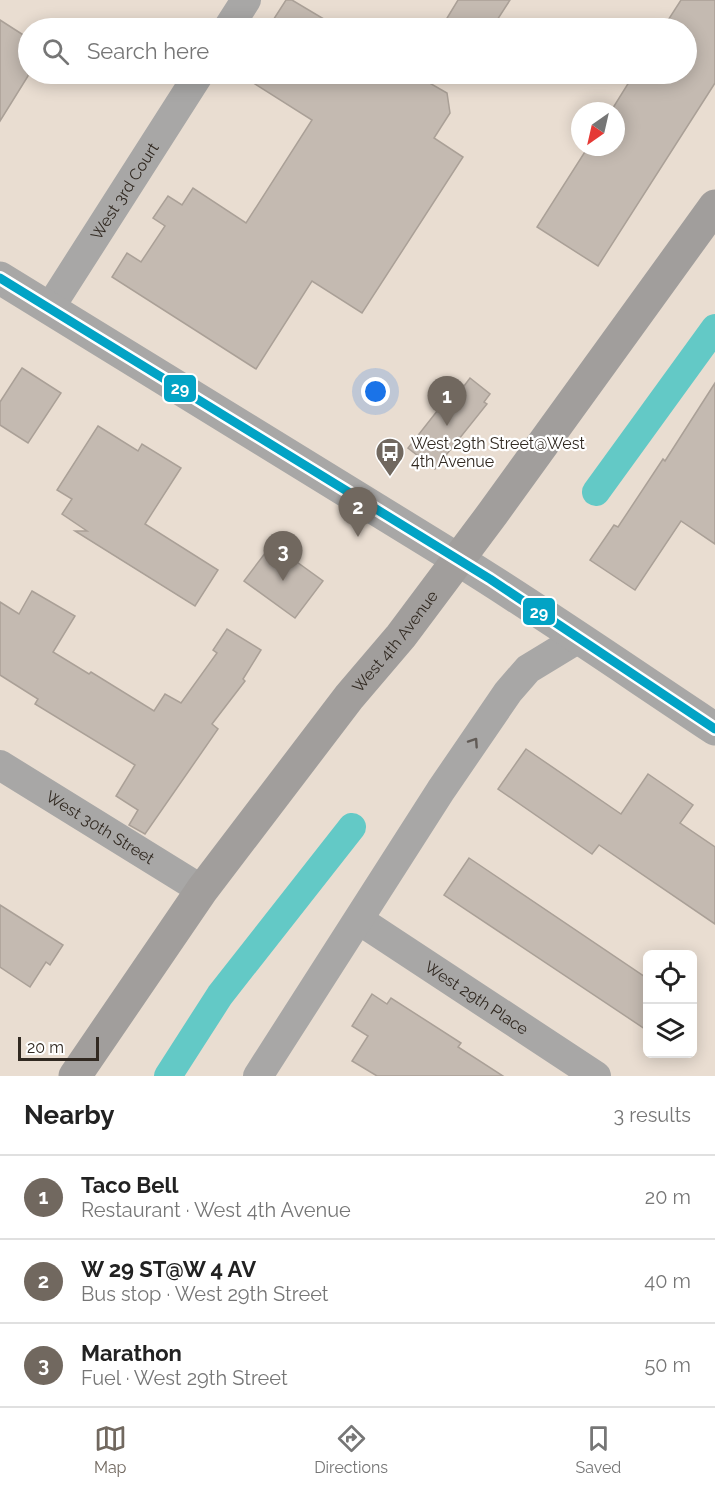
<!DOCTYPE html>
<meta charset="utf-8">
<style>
:root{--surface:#fff;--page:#f2f2f2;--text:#222;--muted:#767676;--line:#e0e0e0;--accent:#71685f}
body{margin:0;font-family:Raleway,sans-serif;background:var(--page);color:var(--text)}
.controls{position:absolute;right:18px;bottom:18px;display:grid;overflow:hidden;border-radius:9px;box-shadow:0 3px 15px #0003}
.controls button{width:54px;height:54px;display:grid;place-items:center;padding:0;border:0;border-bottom:2px solid var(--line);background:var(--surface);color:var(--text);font:30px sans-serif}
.compass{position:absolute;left:571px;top:102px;width:54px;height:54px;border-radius:50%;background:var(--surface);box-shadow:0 3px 15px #0003;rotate:214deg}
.scale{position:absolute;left:18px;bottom:15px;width:81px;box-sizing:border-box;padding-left:6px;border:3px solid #312921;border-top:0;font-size:16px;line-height:21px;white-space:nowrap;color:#312921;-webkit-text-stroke:4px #fff;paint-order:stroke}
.you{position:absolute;left:376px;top:392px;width:21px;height:21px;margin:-15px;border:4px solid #fff;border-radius:50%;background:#1a73e8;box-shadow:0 0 0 9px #1a73e833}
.badge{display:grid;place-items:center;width:39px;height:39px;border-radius:50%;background:var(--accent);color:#fff;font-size:20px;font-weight:700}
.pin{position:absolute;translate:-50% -50px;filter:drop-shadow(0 2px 3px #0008)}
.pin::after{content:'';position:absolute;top:32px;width:21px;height:18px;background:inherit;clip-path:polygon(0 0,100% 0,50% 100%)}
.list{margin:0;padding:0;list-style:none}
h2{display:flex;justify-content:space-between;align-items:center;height:78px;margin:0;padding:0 24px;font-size:26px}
h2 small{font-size:20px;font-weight:400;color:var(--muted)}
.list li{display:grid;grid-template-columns:39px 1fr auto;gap:18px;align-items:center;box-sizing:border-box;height:84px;padding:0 24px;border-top:2px solid var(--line)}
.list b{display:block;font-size:22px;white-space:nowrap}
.list p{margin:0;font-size:20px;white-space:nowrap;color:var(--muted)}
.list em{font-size:20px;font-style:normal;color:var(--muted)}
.icon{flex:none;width:33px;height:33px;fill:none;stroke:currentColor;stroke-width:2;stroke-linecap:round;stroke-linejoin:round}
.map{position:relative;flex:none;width:715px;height:1076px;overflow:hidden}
.search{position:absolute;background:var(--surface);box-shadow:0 3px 15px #0003;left:18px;right:18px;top:18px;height:66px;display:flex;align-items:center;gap:15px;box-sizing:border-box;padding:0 21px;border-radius:33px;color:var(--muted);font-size:22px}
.sheet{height:330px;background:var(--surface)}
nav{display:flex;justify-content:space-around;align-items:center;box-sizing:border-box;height:84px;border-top:2px solid var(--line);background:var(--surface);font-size:16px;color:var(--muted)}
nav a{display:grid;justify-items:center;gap:3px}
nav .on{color:var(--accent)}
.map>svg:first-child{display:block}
</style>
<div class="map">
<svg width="715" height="1076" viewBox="0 0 715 1076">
<rect width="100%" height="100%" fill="#e9ddd1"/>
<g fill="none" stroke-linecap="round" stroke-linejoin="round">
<!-- canal -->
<g stroke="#63c9c6" stroke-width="28">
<polyline points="596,492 715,328"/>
<polyline points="168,1076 220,995 352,827"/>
</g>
</g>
<!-- building -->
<g fill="#c4bab1" stroke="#aaa097" stroke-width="1.5">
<polygon points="286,0 292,0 339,28 268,28"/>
<polygon points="458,0 510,0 492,28 441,28"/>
<polygon points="681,0 715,0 715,83 598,266 537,227 588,147 616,147 616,111 611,111 634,74 687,74 687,28 663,28"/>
<polygon points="0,20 28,38 28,76 0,121"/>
<polygon points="239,74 414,74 447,93 450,113 434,138 463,157 362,313 312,281 256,369 112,277 127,253 141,262 165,226 153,218 168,196 182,205 193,188 246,223 312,120"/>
<polygon points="22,368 61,393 28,443 0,425 0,402"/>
<polygon points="470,378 490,394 484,402 487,404 435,469 408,448 460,382 464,386"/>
<polygon points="715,383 715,544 681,521 635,590 590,560 614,525 618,527 663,459 665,461"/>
<polygon points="98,426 138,451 142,444 181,468 145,524 218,570 195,606 75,531 87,531 62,514 72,499 57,490"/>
<polygon points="272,544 323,581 295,618 244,581"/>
<polygon points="32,591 75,616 53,652 89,674 91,672 154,711 165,694 181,703 217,653 213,650 227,629 261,650 243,679 245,681 212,724 218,729 145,834 129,825 138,810 116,796 135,765 35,704 38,699 0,675 0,602 19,614"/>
<polygon points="526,749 621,814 648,774 693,805 680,823 715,847 715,924 599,845 592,854 498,789"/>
<polygon points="469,858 648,979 648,1031 444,895"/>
<polygon points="0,905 63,945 50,965 46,962 30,987 0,967"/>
<polygon points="372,994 387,1004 391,998 461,1043 458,1047 503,1076 377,1076 352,1061 368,1036 352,1026"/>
</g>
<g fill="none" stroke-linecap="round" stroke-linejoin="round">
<!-- minor -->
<g stroke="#a8a7a6" stroke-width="30">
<polyline points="228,28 246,0"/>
<path id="s1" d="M49 309 199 74"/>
<path id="s2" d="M0 765 202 890"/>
<path id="s3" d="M359 920 596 1076"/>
<polyline points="258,1076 441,790 508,692 528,669 579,638"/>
</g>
<!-- tertiary -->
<path stroke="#a8a7a6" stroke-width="33" d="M0 278C152 372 304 466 457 559 544 613 629 672 715 729"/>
<!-- primary -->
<path stroke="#a19e9c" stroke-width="33" id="s4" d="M75 1076 202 890 349 697 401 636 493 513 715 206"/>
<!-- bus-1 casing -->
<g stroke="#fff" stroke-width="14">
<polyline id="bus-1" points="0,278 490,579 715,729"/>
</g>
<!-- bus-1 -->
<use href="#bus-1" stroke="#02a3c5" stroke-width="9"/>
</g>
<!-- one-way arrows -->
<defs><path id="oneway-chevron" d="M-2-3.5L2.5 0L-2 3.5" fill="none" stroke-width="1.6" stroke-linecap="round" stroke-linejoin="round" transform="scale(1.5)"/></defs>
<use stroke="#615b56" href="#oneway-chevron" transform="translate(474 742) rotate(-56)"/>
<!-- icons -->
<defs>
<g id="bus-pin" transform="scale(1.5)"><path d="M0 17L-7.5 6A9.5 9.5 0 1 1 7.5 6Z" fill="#71685f" stroke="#fff"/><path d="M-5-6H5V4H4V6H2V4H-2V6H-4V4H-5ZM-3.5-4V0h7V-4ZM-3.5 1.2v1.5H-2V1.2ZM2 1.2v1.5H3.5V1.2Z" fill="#fff"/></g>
</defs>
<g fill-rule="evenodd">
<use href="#bus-pin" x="390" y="452"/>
</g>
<g text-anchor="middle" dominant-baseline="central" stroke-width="4.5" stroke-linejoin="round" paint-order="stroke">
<!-- street labels -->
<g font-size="16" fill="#312921" stroke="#fff">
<text stroke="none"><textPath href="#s1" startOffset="140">West 3rd Court</textPath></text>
<text stroke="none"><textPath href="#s4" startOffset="540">West 4th Avenue</textPath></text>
<text stroke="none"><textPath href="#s2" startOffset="118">West 30th Street</textPath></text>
<text stroke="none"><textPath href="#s3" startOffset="141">West 29th Place</textPath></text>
</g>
<!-- poi labels -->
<g font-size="16" fill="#312921" stroke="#fff" text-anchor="start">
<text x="411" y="443">West 29th Street@West<tspan x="411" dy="18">4th Avenue</tspan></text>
</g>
</g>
<g stroke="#fff" stroke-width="2">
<rect x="163" y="374" width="34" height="29" rx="6" fill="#02a3c5"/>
<rect x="522" y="597" width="34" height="29" rx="6" fill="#02a3c5"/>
</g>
<g font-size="16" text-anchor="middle" font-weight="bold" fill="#fff">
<text x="180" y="394">29</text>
<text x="539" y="618">29</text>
</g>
</svg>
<div class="controls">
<button><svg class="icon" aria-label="locate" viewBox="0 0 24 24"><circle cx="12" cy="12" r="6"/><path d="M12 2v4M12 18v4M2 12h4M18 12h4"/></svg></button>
<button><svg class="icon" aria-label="layers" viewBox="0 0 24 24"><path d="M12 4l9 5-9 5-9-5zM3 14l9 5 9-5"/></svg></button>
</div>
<svg class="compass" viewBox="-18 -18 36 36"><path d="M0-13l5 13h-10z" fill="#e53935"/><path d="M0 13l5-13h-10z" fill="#767676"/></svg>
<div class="scale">20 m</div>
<div class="you"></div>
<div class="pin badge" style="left:447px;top:426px">1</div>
<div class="pin badge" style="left:358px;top:537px">2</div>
<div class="pin badge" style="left:283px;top:581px">3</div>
<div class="search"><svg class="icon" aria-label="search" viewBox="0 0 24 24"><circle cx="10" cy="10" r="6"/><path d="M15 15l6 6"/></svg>Search here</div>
</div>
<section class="sheet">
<h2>Nearby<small>3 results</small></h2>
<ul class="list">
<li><span class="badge">1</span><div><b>Taco Bell</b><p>Restaurant · West 4th Avenue</p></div><em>20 m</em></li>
<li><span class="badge">2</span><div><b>W 29 ST@W 4 AV</b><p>Bus stop · West 29th Street</p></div><em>40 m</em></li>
<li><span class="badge">3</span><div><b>Marathon</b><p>Fuel · West 29th Street</p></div><em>50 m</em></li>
</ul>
</section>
<nav>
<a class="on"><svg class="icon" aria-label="map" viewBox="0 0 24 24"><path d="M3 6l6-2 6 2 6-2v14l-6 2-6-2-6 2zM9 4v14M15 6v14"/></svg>Map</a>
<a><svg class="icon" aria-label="directions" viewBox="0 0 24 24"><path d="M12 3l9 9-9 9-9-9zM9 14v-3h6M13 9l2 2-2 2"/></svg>Directions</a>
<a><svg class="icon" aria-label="saved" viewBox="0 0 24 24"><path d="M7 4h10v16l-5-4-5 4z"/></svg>Saved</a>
</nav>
